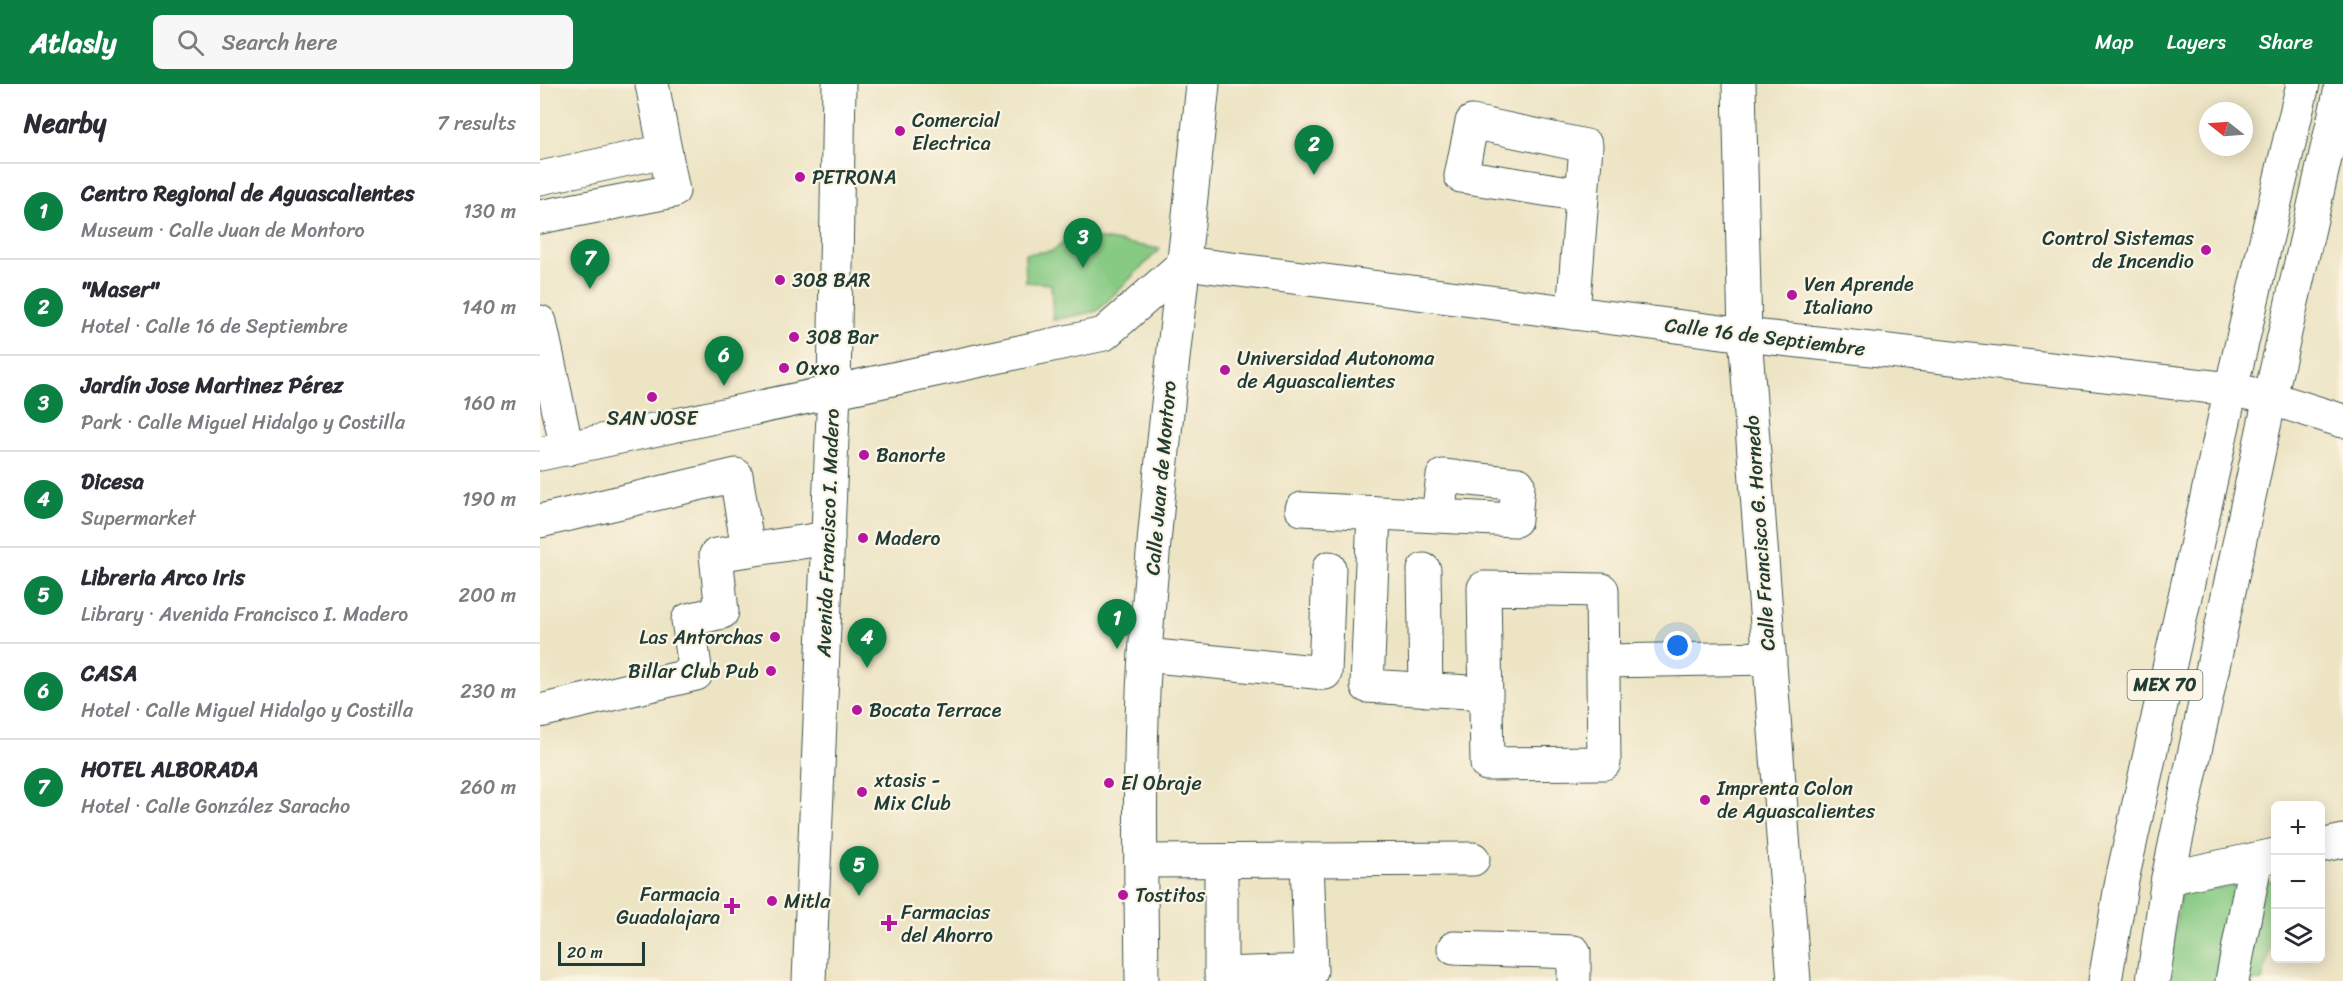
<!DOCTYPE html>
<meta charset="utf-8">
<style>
:root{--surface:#fff;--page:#f7f7f7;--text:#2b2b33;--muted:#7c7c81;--line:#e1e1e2;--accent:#0b8043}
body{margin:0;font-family:Sriracha,sans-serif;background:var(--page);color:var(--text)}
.controls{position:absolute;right:18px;bottom:18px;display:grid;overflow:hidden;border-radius:9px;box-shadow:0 3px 15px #0003}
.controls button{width:54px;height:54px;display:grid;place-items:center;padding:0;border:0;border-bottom:2px solid var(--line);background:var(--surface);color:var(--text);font:30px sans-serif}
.compass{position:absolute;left:1659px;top:18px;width:54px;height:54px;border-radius:50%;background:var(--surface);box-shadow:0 3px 15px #0003;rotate:287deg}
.scale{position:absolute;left:18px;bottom:15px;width:87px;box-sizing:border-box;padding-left:6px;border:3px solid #1f3d34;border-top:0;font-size:16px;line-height:21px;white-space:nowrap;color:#1f3d34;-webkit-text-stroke:4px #fcf5e5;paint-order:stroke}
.you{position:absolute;left:1138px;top:562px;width:21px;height:21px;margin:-15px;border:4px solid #fff;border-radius:50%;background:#1a73e8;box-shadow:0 0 0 9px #1a73e833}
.badge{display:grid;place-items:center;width:39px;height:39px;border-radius:50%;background:var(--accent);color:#fff;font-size:20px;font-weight:700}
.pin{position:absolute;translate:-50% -50px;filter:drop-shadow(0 2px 3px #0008)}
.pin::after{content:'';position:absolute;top:32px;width:21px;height:18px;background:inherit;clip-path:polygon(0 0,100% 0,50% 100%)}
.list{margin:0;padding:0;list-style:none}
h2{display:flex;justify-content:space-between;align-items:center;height:78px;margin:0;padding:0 24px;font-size:26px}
h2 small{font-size:20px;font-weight:400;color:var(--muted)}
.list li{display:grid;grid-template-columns:39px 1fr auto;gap:18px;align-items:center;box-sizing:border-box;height:96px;padding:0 24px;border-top:2px solid var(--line)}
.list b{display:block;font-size:22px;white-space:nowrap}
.list p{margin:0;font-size:20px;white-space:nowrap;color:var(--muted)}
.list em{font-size:20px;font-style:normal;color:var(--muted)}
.icon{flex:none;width:33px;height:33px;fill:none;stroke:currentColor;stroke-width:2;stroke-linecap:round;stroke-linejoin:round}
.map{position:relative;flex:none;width:1803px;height:897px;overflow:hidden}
header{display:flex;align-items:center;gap:36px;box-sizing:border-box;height:84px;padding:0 30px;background:var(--accent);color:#fff}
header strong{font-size:28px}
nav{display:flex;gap:33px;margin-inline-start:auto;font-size:21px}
.search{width:420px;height:54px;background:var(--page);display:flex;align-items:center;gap:15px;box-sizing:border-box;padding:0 21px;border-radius:9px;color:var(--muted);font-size:22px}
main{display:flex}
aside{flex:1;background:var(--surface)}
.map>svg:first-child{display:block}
</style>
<header>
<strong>Atlasly</strong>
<div class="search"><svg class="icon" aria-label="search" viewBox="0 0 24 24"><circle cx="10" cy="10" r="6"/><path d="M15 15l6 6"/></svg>Search here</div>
<nav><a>Map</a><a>Layers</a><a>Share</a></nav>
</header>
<main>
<aside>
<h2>Nearby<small>7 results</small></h2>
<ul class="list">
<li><span class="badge">1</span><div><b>Centro Regional de Aguascalientes</b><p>Museum · Calle Juan de Montoro</p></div><em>130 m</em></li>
<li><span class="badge">2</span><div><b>&quot;Maser&quot;</b><p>Hotel · Calle 16 de Septiembre</p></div><em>140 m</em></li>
<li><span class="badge">3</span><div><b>Jardín Jose Martinez Pérez</b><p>Park · Calle Miguel Hidalgo y Costilla</p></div><em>160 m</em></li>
<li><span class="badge">4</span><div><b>Dicesa</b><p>Supermarket</p></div><em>190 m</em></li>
<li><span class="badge">5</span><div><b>Libreria Arco Iris</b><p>Library · Avenida Francisco I. Madero</p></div><em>200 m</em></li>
<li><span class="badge">6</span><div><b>CASA</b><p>Hotel · Calle Miguel Hidalgo y Costilla</p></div><em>230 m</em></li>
<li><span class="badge">7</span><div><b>HOTEL ALBORADA</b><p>Hotel · Calle González Saracho</p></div><em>260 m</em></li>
</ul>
</aside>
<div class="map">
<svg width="1803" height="897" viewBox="0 0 1803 897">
<rect width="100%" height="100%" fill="#fcf5e5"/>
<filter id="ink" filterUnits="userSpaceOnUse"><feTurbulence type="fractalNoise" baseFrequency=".0167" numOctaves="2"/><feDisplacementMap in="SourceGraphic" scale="12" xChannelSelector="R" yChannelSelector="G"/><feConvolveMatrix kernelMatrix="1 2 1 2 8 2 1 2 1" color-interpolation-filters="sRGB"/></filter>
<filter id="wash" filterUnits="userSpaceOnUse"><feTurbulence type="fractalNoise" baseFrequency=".008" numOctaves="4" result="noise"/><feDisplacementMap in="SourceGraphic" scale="24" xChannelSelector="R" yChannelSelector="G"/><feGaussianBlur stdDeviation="1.35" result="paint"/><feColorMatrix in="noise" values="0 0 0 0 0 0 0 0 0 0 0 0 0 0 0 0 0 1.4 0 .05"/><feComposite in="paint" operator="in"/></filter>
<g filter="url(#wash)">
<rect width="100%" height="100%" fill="#ede4c4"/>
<!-- green -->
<g fill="#87ca84" stroke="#53845c" stroke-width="1.5">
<polygon points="562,155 620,165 557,227 513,236 511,200 486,198 485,170 512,167 526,157"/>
<polygon points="1735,797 1735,844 1722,897 1628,897 1640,809"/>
</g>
</g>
<g filter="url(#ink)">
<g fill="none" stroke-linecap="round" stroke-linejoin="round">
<!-- minor casing -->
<g stroke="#3e564a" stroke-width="35">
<g id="minor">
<polyline points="1199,0 1205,251 1254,897"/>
<polyline points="0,94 125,67"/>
<polyline points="0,133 133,107 112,0"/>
<polyline points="1033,229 1046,62 932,38 921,92 1042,111"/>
<polyline points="0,238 27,365"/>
<polyline points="0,370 564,250 645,179 1205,251 1691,305 1730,314 1803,337"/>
<path d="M762 425C833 429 904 433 975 436L978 400 903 392 898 432"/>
<polyline points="834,429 827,602 946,609"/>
<polyline points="0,437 196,391 208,466"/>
<polyline points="884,486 886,606"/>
<polygon points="944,504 1062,506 1064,679 947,680"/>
<polyline points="605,571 785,589 789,484"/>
<polyline points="1065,577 1230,574"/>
<polyline points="0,627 156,590 148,536 182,528 176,471 288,454"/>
<polyline points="1780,762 1803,757"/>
<polyline points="601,777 933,775"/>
<polyline points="681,777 681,890 771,887 767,776"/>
<polyline points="1628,794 1735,771"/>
<polyline points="914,864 1034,868 1034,897"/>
<path d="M602 897C601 788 598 680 605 571 618 380 644 190 663 0"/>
<polyline points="1692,897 1716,775"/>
</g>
</g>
<!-- major casing -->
<g stroke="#3e564a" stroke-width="35">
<g id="major">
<polyline points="269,897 294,307 299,0"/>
<polyline points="1565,897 1582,796 1691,305 1763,0"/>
<polyline points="1613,897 1628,794 1730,314 1802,0"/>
</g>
</g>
<!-- minor -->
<use href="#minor" stroke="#fff" stroke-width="33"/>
<!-- major -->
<use href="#major" stroke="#fff" stroke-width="33"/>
</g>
</g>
<!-- markers -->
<g fill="#b5179e" stroke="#fcf5e5" stroke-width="2">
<circle cx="360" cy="47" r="6"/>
<circle cx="260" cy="93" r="6"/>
<circle cx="1666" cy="166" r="6"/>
<circle cx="240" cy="196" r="6"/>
<circle cx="1252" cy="211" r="6"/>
<circle cx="254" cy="253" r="6"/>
<circle cx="244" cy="284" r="6"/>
<circle cx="685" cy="286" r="6"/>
<circle cx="112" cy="313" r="6"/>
<circle cx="324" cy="371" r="6"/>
<circle cx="323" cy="454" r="6"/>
<circle cx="235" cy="553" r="6"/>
<circle cx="231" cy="587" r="6"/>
<circle cx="317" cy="626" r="6"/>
<circle cx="569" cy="699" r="6"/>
<circle cx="322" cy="708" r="6"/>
<circle cx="1165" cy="716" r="6"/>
<circle cx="583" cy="811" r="6"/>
<circle cx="232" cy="817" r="6"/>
<path d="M189 813h6v6h6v6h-6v6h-6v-6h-6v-6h6z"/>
<path d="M346 830h6v6h6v6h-6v6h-6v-6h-6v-6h6z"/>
</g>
<g text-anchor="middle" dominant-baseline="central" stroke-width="4.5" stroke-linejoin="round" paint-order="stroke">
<!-- shield labels -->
<rect fill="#fcf5e5" stroke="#617469" stroke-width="1.5" x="1587.5" y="586" width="75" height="30" rx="4.5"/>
<g font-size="18" font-weight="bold" fill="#1f3d34">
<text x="1625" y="601">MEX 70</text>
</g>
<!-- poi labels -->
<g font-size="20" fill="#1f3d34" stroke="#fcf5e5" text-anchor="start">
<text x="372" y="36">Comercial<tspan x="372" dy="23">Electrica</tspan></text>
<text x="272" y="93">PETRONA</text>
<text x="1654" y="154" text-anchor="end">Control Sistemas<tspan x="1654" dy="23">de Incendio</tspan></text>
<text x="252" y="196">308 BAR</text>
<text x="1264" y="200">Ven Aprende<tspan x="1264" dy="23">Italiano</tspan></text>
<text x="266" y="253">308 Bar</text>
<text x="697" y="274">Universidad Autonoma<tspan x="697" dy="23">de Aguascalientes</tspan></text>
<text x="256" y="284">Oxxo</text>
<text x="112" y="334" text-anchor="middle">SAN JOSE</text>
<text x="336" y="371">Banorte</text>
<text x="335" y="454">Madero</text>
<text x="223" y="553" text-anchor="end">Las Antorchas</text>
<text x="219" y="587" text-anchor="end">Billar Club Pub</text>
<text x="329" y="626">Bocata Terrace</text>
<text x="334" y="696">xtasis -<tspan x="334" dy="23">Mix Club</tspan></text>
<text x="581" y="699">El Obraje</text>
<text x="1177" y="704">Imprenta Colon<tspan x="1177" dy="23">de Aguascalientes</tspan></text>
<text x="180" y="810" text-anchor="end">Farmacia<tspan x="180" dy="23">Guadalajara</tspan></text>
<text x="595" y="811">Tostitos</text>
<text x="244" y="817">Mitla</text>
<text x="361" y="828">Farmacias<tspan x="361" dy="23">del Ahorro</tspan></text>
</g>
<!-- street labels -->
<g font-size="20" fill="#1f3d34" stroke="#fcf5e5">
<text transform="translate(1225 253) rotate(7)">Calle 16 de Septiembre</text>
<text transform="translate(621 394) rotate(-85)">Calle Juan de Montoro</text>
<text transform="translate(288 449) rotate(-88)">Avenida Francisco I. Madero</text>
<text transform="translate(1220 449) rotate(-94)">Calle Francisco G. Hornedo</text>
</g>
</g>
</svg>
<div class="controls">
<button>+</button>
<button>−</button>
<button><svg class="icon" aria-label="layers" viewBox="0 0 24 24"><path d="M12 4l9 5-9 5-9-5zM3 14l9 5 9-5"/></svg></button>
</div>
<svg class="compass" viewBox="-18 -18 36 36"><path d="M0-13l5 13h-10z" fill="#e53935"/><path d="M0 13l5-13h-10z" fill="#7c7c81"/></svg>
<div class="scale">20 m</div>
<div class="you"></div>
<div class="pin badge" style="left:577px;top:565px">1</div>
<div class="pin badge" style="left:774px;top:91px">2</div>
<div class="pin badge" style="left:543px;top:184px">3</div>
<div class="pin badge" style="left:327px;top:584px">4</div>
<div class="pin badge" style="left:319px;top:812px">5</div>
<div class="pin badge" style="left:184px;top:302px">6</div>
<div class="pin badge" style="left:50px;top:205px">7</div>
</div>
</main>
